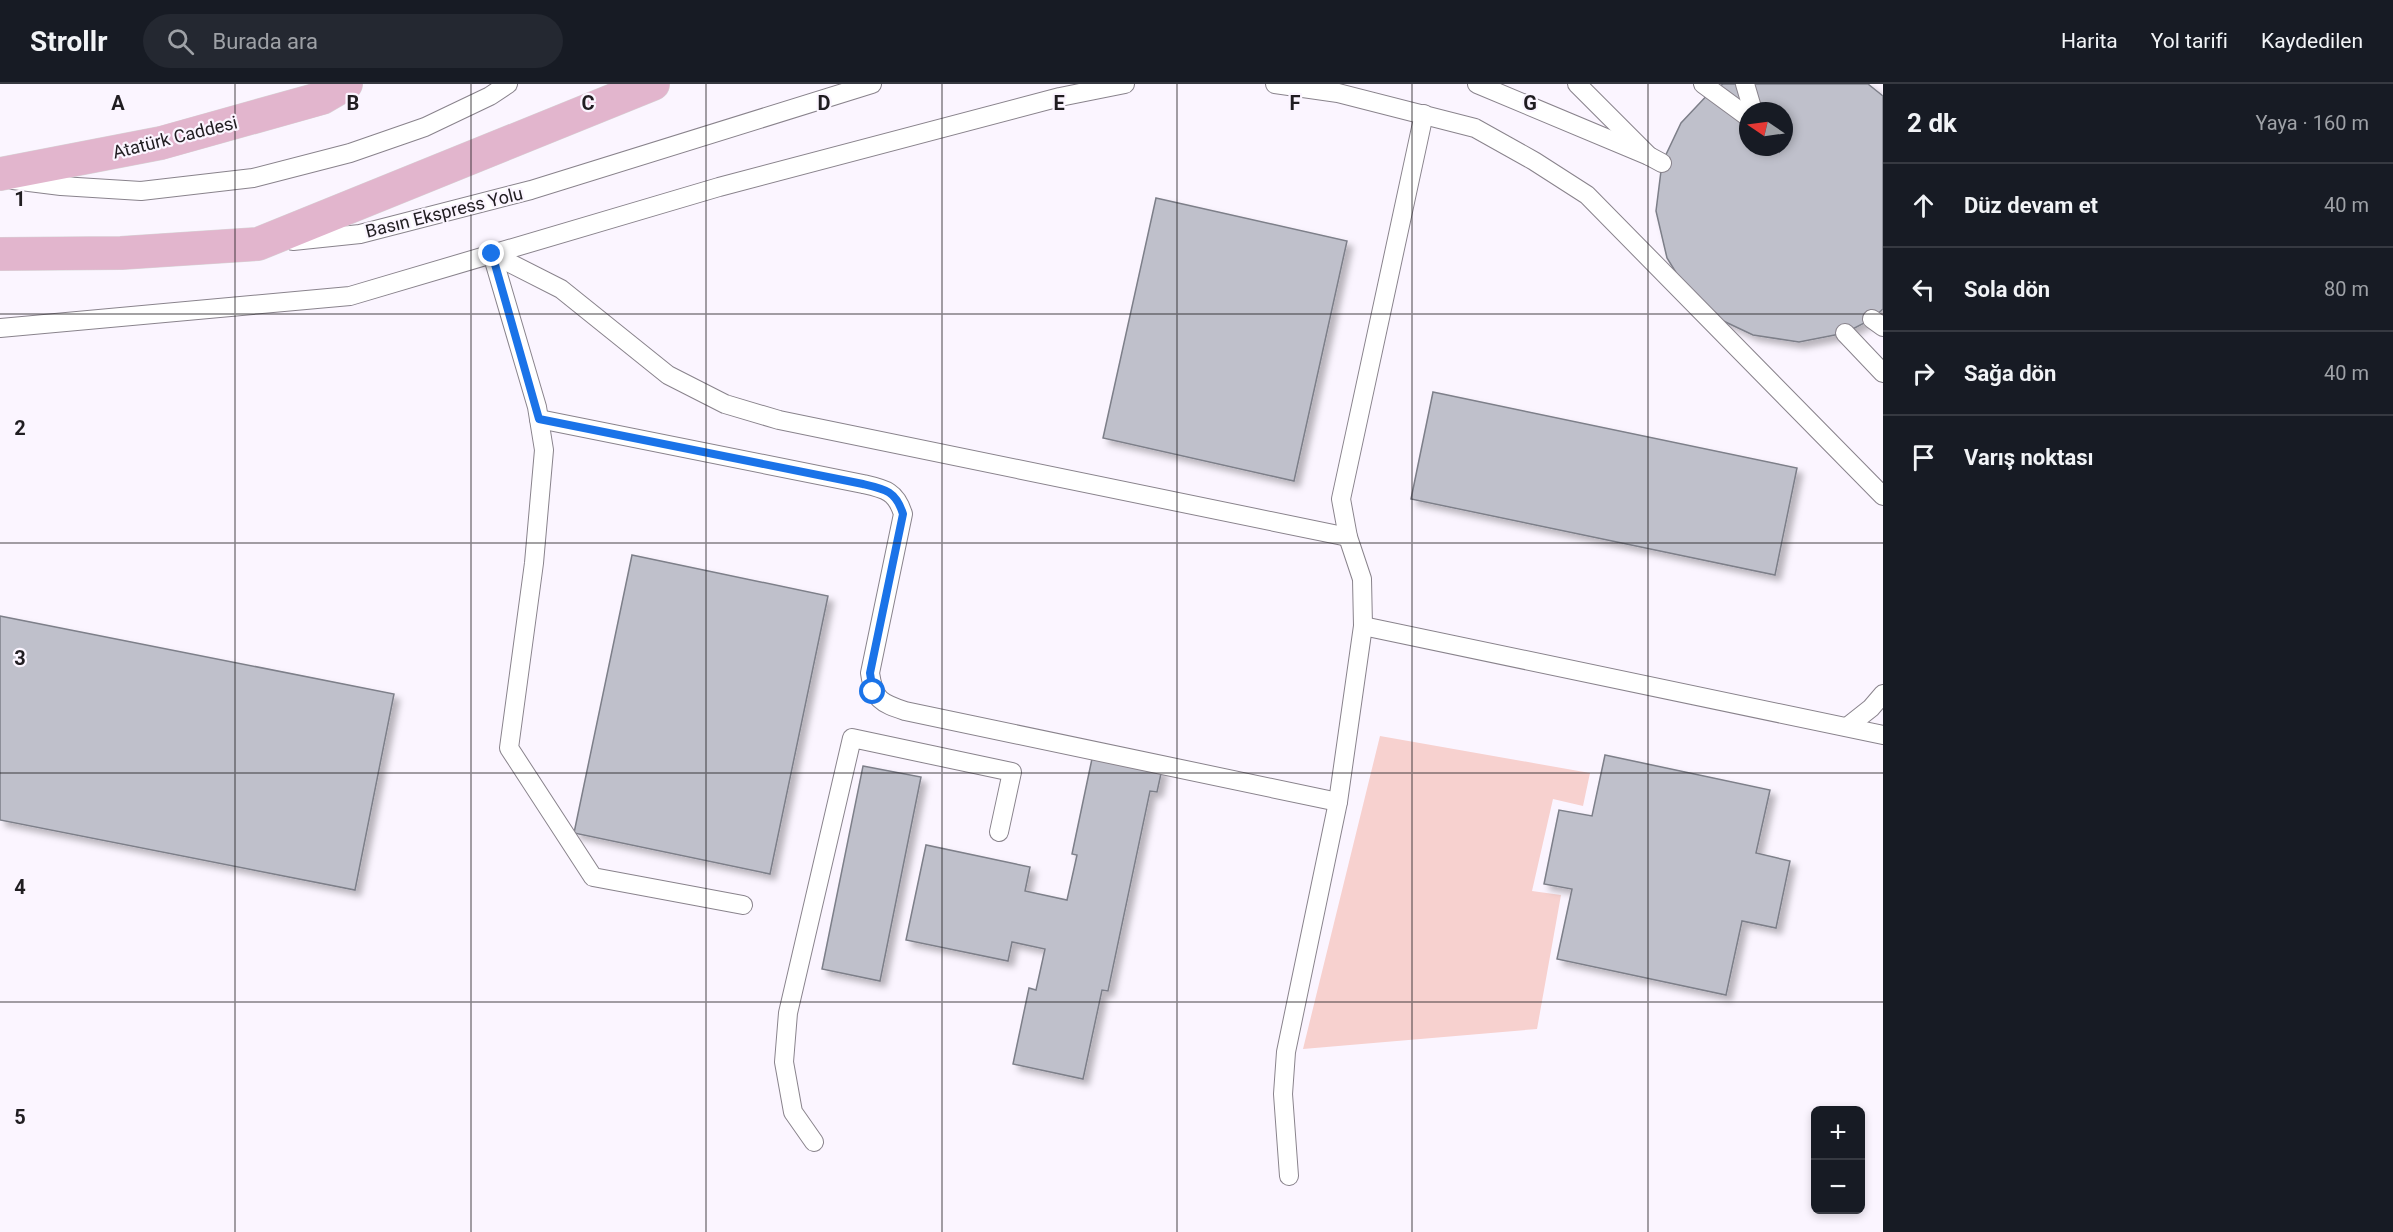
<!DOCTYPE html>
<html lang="tr">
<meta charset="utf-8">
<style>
:root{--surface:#171b24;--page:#242831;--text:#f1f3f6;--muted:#9ea1a6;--line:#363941}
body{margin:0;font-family:Roboto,sans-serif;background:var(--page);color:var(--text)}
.controls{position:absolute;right:18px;bottom:18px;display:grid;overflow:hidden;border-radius:9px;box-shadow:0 3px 9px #0003}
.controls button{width:54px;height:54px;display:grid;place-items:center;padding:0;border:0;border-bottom:2px solid var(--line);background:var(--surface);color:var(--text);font:30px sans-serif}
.compass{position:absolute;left:1739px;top:18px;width:54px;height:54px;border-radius:50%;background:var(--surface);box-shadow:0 3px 9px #0003;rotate:283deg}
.stop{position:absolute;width:18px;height:18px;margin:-14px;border:4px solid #1a73e8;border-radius:50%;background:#fff}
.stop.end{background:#1a73e8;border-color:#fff;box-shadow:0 2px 6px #0008}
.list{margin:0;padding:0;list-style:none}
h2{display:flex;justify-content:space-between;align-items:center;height:78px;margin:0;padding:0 24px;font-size:26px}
h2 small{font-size:20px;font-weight:400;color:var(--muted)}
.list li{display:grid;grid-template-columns:39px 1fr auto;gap:18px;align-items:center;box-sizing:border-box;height:84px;padding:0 24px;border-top:2px solid var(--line)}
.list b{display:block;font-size:22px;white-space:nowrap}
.list em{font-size:20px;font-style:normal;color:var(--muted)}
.icon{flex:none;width:33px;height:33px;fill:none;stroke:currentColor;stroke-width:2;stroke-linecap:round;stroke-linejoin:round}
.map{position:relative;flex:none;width:1883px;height:1148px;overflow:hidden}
header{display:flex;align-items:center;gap:36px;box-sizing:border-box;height:84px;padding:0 30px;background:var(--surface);border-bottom:2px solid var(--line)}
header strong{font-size:28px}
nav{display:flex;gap:33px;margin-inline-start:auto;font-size:21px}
.search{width:420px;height:54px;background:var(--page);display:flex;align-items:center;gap:15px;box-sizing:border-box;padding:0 21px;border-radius:33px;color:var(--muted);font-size:22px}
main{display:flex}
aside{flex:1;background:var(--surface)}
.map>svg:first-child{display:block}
</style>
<header>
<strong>Strollr</strong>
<div class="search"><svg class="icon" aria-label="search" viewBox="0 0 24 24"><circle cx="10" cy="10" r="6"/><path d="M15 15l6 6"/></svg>Burada ara</div>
<nav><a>Harita</a><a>Yol tarifi</a><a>Kaydedilen</a></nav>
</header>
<main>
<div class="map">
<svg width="1883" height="1148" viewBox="0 0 1883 1148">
<defs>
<filter id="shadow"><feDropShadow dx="5.5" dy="5.5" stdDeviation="3" flood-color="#0004"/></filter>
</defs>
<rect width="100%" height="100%" fill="#fbf5ff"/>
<!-- green -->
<polygon fill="#f7d1cf" points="1380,652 1590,689 1583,722 1553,715 1532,807 1561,811 1537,945 1303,965"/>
<!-- building -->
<g fill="#bfc0cb" stroke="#7d7f89" stroke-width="1.5" fill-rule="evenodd" filter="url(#shadow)">
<path d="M1723 0H1868L1883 12V225L1872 235 1845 249 1799 258 1753 251 1717 234 1688 208 1667 174 1656 127 1662 79 1681 39 1712 6ZM1748 27H1784V63H1748Z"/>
<polygon points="1156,114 1347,157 1294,397 1103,354"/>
<polygon points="1433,308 1797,384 1775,491 1411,415"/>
<polygon points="632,471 828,512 770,790 574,749"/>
<polygon points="0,532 394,610 355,806 0,736"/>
<polygon points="1093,670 1162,685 1157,708 1150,707 1108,907 1102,906 1083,995 1013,980 1029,904 1036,906 1045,865 1012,858 1008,877 906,856 926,761 1030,783 1025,807 1067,816 1077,771 1072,770"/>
<polygon points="1605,671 1770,706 1756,769 1790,777 1776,844 1742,837 1726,911 1557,875 1572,805 1544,800 1559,726 1592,732"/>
<polygon points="863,682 921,693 880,897 822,885"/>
</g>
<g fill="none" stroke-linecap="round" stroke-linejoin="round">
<!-- service casing -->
<g stroke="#89838c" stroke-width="20">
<g id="service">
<polyline points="1275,0 1338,9 1475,44 1534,77 1587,111 1883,412"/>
<polyline points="1477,0 1649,72"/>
<polyline points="1577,0 1649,72 1662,79"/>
<polyline points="1703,0 1748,33"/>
<polyline points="1745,0 1753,27"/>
<polyline points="13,96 61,102 141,107 253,94 350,69 425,43 490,12 508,0"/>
<polyline points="293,157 360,150 531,106 872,0"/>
<polyline points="492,170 561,205 668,291 725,320 779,336 1348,453"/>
<polyline points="492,170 537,323 544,366 534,479 509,664 593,793 743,821"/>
<polyline points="1872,235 1883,243"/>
<polyline points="0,244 350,212 719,103 1060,13 1125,0"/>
<polyline points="1845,249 1883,289"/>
<path d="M539 335 863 400C885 405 896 407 903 430L870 589C874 616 881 619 905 627L1338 718"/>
<polyline points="1363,542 1883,651"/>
<polyline points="1847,643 1871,624 1883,610"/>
<polyline points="814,1058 793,1028 784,978 788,929 852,654 1012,688 999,748"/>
<polyline points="1289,1092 1283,1010 1286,968 1338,718 1363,542 1362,495 1348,453 1341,415 1424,30"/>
</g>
</g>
<!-- primary casing -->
<g stroke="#d7d6d7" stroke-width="34">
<g id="primary">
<polyline points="0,90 161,59 322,14 346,0"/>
<polyline points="0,170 121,169 258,160 653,0"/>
</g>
</g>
<!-- service -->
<use href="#service" stroke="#fff" stroke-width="18"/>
<!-- primary -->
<use href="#primary" stroke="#e2b5cd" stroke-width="33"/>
</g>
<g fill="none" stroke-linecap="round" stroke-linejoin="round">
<!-- route -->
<path stroke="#1a73e8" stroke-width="8" d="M492 170 539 335 863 400C885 405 896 407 903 430L870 589 873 608"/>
</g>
<!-- grid -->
<path fill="none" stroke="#201d21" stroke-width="1.5" stroke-opacity="0.55" d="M235 0V1148M471 0V1148M706 0V1148M942 0V1148M1177 0V1148M1412 0V1148M1648 0V1148M0 230H1883M0 459H1883M0 689H1883M0 918H1883"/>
<g text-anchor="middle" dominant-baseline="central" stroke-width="4.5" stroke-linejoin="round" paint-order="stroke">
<!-- street labels -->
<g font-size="18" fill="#201d21" stroke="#fbf5ff">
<text transform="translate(175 53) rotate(-14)">Atatürk Caddesi</text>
<text transform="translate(444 128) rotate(-14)">Basın Ekspress Yolu</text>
</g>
</g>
<g font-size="20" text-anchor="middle" font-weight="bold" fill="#201d21" stroke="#fbf5ff" stroke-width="4.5" stroke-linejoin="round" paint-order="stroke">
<text x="118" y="26">A</text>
<text x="353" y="26">B</text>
<text x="588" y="26">C</text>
<text x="824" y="26">D</text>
<text x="1059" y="26">E</text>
<text x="1295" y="26">F</text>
<text x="1530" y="26">G</text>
<text x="20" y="122">1</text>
<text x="20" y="351">2</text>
<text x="20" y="581">3</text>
<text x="20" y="810">4</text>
<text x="20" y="1040">5</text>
</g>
</svg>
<div class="controls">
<button>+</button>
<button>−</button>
</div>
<svg class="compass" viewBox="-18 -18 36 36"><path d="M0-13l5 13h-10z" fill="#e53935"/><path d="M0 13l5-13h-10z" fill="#9ea1a6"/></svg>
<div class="stop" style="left:873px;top:608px"></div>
<div class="stop end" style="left:492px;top:170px"></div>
</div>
<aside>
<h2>2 dk<small>Yaya · 160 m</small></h2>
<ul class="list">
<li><svg class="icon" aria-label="ahead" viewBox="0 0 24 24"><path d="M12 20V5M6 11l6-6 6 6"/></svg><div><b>Düz devam et</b></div><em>40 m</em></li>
<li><svg class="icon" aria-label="left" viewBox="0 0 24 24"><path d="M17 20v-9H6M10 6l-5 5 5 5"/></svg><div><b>Sola dön</b></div><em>80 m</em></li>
<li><svg class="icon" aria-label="right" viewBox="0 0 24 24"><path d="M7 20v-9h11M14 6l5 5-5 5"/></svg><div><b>Sağa dön</b></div><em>40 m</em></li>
<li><svg class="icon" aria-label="arrive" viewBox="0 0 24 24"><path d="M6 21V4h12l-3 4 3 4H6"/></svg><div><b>Varış noktası</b></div></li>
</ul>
</aside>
</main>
